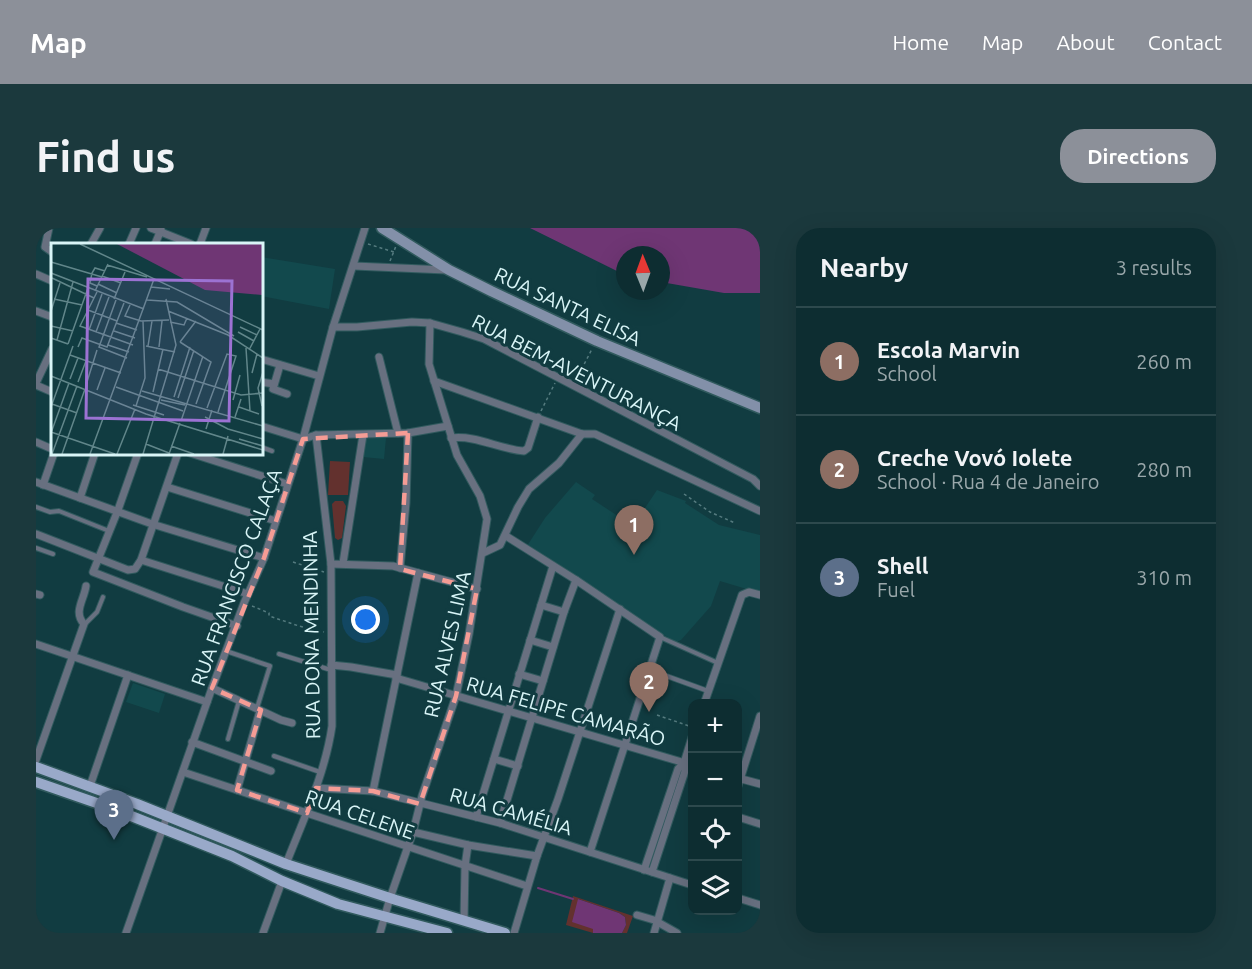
<!DOCTYPE html>
<meta charset="utf-8">
<style>
:root{--surface:#0d2d31;--page:#1b393d;--text:#f1f3f6;--muted:#9aa8ab;--line:#2d494d;--accent:#8c9099}
body{margin:0;font-family:Ubuntu,sans-serif;background:var(--page);color:var(--text)}
.controls{position:absolute;right:18px;bottom:18px;display:grid;overflow:hidden;border-radius:12px;box-shadow:0 6px 24px #0002}
.controls button{width:54px;height:54px;display:grid;place-items:center;padding:0;border:0;border-bottom:2px solid var(--line);background:var(--surface);color:var(--text);font:30px sans-serif}
.compass{position:absolute;left:580px;top:18px;width:54px;height:54px;border-radius:50%;background:var(--surface);box-shadow:0 6px 24px #0002;rotate:359deg}
.you{position:absolute;left:330px;top:392px;width:21px;height:21px;margin:-15px;border:4px solid #fff;border-radius:50%;background:#1a73e8;box-shadow:0 0 0 9px #1a73e833}
.badge{display:grid;place-items:center;width:39px;height:39px;border-radius:50%;background:var(--accent);color:#fff;font-size:20px;font-weight:700}
.pin{position:absolute;translate:-50% -50px;filter:drop-shadow(0 2px 3px #0008)}
.pin::after{content:'';position:absolute;top:32px;width:21px;height:18px;background:inherit;clip-path:polygon(0 0,100% 0,50% 100%)}
.list{margin:0;padding:0;list-style:none}
h2{display:flex;justify-content:space-between;align-items:center;height:78px;margin:0;padding:0 24px;font-size:26px}
h2 small{font-size:20px;font-weight:400;color:var(--muted)}
.list li{display:grid;grid-template-columns:39px 1fr auto;gap:18px;align-items:center;box-sizing:border-box;height:108px;padding:0 24px;border-top:2px solid var(--line)}
.list b{display:block;font-size:22px;white-space:nowrap}
.list p{margin:0;font-size:20px;white-space:nowrap;color:var(--muted)}
.list em{font-size:20px;font-style:normal;color:var(--muted)}
.icon{flex:none;width:33px;height:33px;fill:none;stroke:currentColor;stroke-width:2;stroke-linecap:round;stroke-linejoin:round}
.map{position:relative;flex:none;width:724px;height:705px;overflow:hidden;border-radius:24px}
header{display:flex;align-items:center;gap:36px;box-sizing:border-box;height:84px;padding:0 30px;background:var(--accent);color:#fff}
header strong{font-size:28px}
nav{display:flex;gap:33px;margin-inline-start:auto;font-size:21px}
.intro{display:flex;align-items:center;justify-content:space-between;box-sizing:border-box;height:144px;padding:0 36px}
h1{margin:0;font-size:42px}
.button{padding:15px 27px;border-radius:24px;background:var(--accent);color:#fff;font-size:21px;font-weight:700}
main{display:flex;gap:36px;padding:0 36px}
aside{flex:1;background:var(--surface);border-radius:24px;box-shadow:0 6px 24px #0002}
.map>svg:first-child{display:block}
</style>
<header>
<strong>Map</strong>
<nav><a>Home</a><a>Map</a><a>About</a><a>Contact</a></nav>
</header>
<div class="intro"><h1>Find us</h1><a class="button">Directions</a></div>
<main>
<div class="map">
<svg width="724" height="705" viewBox="0 0 724 705">
<rect width="100%" height="100%" fill="#113c41"/>
<!-- built -->
<g fill="#12494d">
<polygon points="225,29 299,41 293,81 225,68"/>
<polygon points="329,210 350,210 348,231 327,229"/>
<polygon points="540,254 559,267 556,271 597,298 621,262 650,273 649,275 683,297 724,307 724,365 684,353 675,378 645,412 640,414 636,412 491,318 509,290"/>
<polygon points="97,455 129,466 123,485 90,474"/>
</g>
<!-- green -->
<g fill="#63312e">
<polygon points="294,233 314,234 312,267 292,267"/>
<polygon points="299,273 307,273 310,278 306,310 302,312 299,310 296,276"/>
<polygon points="537,668 597,688 591,705 586,705 590,697 589,689 583,685 542,671 558,701 557,705 530,697"/>
</g>
<!-- water -->
<g fill="#6f3674">
<polygon points="494,0 724,0 724,65 688,65 625,54 625,27 589,27 589,47 587,46"/>
<polygon points="542,671 583,685 589,689 590,697 586,705 557,705 557,701 536,694"/>
</g>
<g fill="none" stroke-linecap="round" stroke-linejoin="round">
<!-- stream -->
<polyline stroke="#6f3674" stroke-width="2" points="502,660 537,671"/>
<!-- lane casing -->
<g stroke="#315a5e" stroke-width="6">
<g id="lane">
<polyline points="225,219 236,223"/>
<polyline points="0,279 14,284 23,283 73,303"/>
<polyline points="0,320 17,326"/>
<polyline points="49,396 61,384 67,369"/>
<polyline points="624,409 682,435"/>
<polyline points="190,423 234,438 221,480"/>
<polyline points="243,426 295,442"/>
<polyline points="614,442 672,463"/>
<polyline points="192,511 203,473"/>
<polyline points="238,528 284,544"/>
</g>
</g>
<!-- street casing -->
<g stroke="#315a5e" stroke-width="9">
<g id="street">
<polyline points="13,0 9,19 16,24"/>
<polyline points="115,0 155,16"/>
<polyline points="55,16 64,0"/>
<polyline points="93,16 100,0"/>
<polyline points="119,16 125,2"/>
<polyline points="164,16 170,0"/>
<polyline points="318,38 410,42"/>
<polyline points="0,46 16,53"/>
<polyline points="0,83 16,89"/>
<polyline points="297,99 321,99 376,94 394,95 426,104 448,111 717,251 724,258"/>
<polyline points="343,129 362,205"/>
<polyline points="225,131 283,148"/>
<polyline points="244,137 237,161 251,166"/>
<polyline points="398,153 546,206 559,206 724,283"/>
<polyline points="225,154 238,156"/>
<polyline points="0,155 16,121"/>
<polyline points="0,157 16,164"/>
<polyline points="225,198 267,211 280,207 372,205 412,198"/>
<path d="M415 210C441 207 462 221 488 223L492 220 502 189"/>
<polyline points="0,214 16,221"/>
<polyline points="102,225 82,282 57,344 147,379 201,398"/>
<polyline points="154,225 251,256"/>
<polyline points="0,254 116,296 228,330"/>
<polyline points="7,257 18,225"/>
<polyline points="131,259 240,293"/>
<polyline points="44,270 59,225"/>
<polyline points="0,306 92,342 99,341 105,332 142,225"/>
<polyline points="470,308 540,352 624,409 554,624"/>
<polyline points="447,325 464,317 482,279 493,261 523,235 546,206"/>
<polyline points="105,332 212,366"/>
<polyline points="307,335 327,207"/>
<polyline points="295,336 357,338 441,361"/>
<polyline points="364,340 370,275 372,205"/>
<polyline points="0,366 4,367"/>
<polyline points="505,377 528,384"/>
<polyline points="494,412 517,419"/>
<polyline points="0,416 171,474"/>
<polyline points="295,437 315,439 361,447"/>
<polyline points="483,446 507,453"/>
<polyline points="360,450 656,537"/>
<polyline points="176,460 245,492 256,495"/>
<polyline points="668,476 706,367 713,364 724,367"/>
<polyline points="156,514 235,543"/>
<polyline points="458,531 482,538"/>
<path d="M0 532 48 396C37 384 48 372 50 358"/>
<polyline points="147,544 491,658"/>
<polyline points="702,550 724,556"/>
<polyline points="54,558 92,447"/>
<polyline points="702,558 724,488"/>
<polyline points="280,560 337,563 464,595 656,657"/>
<polyline points="201,562 224,483"/>
<polyline points="337,563 382,345"/>
<polyline points="440,589 517,338"/>
<polyline points="702,589 724,596"/>
<polyline points="464,595 528,384 540,352"/>
<polyline points="377,604 432,617 501,628"/>
<path d="M250 636C268 590 289 546 296 498L295 336 280 207"/>
<polyline points="608,642 642,541 648,535 656,509"/>
<polyline points="616,644 649,543 648,535"/>
<polyline points="702,670 724,677"/>
<polyline points="601,687 618,692 641,705"/>
<polyline points="428,693 429,638 432,617"/>
<polyline points="90,705 176,460 208,375 228,330 267,211 297,99 329,0"/>
<polyline points="227,705 246,653"/>
<polyline points="344,705 354,670 377,604 386,568 420,468 433,406 451,291 444,268 421,227 393,136 394,95"/>
<polyline points="478,705 501,628 522,571 584,381"/>
<polyline points="618,705 634,650"/>
</g>
</g>
<!-- secondary casing -->
<g stroke="#315a5e" stroke-width="13">
<polyline id="secondary" points="346,0 413,42 455,63 561,113 724,180"/>
</g>
<!-- primary casing -->
<g stroke="#315a5e" stroke-width="13">
<g id="primary">
<polyline points="0,539 101,576 250,636 360,672 469,705"/>
<polyline points="0,554 75,580 196,628 246,653 302,676 411,705"/>
</g>
</g>
<!-- path -->
<g stroke="#557b7f" stroke-width="1.5" stroke-dasharray="3 3" stroke-linecap="butt">
<polyline points="332,16 358,24"/>
<polyline points="354,33 360,18"/>
<polyline points="540,152 556,121"/>
<polyline points="505,183 519,155"/>
<polyline points="648,266 674,284 699,295"/>
<polyline points="257,334 288,344"/>
<polyline points="216,378 233,385 233,388 263,398 288,404"/>
<polyline points="621,487 656,499"/>
</g>
<!-- lane -->
<use href="#lane" stroke="#687080" stroke-width="4"/>
<!-- street -->
<use href="#street" stroke="#687080" stroke-width="7"/>
<!-- secondary -->
<use href="#secondary" stroke="#8390a9" stroke-width="10"/>
<!-- primary -->
<use href="#primary" stroke="#99a9c9" stroke-width="10"/>
</g>
<!-- marked area -->
<path fill="none" stroke="#f59c95" stroke-width="4.5" stroke-dasharray="12 8" stroke-linejoin="round" d="M372 205 364 341 441 361 420 468 384 576 337 563 280 560 271 585 201 562 225 482 176 460 228 330 267 211Z"/>
<g text-anchor="middle" dominant-baseline="central" stroke-width="6" stroke-linejoin="round" paint-order="stroke">
<!-- street labels -->
<g font-size="20" fill="#d9f5f7" stroke="#113c41">
<text transform="translate(532 78) rotate(25)">RUA SANTA ELISA</text>
<text transform="translate(541 144) rotate(27)">RUA BEM-AVENTURANÇA</text>
<text transform="translate(200 349) rotate(-70)">RUA FRANCISCO CALAÇA</text>
<text transform="translate(275 407) rotate(-91)">RUA DONA MENDINHA</text>
<text transform="translate(411 416) rotate(-77)">RUA ALVES LIMA</text>
<text transform="translate(530 483) rotate(16)">RUA FELIPE CAMARÃO</text>
<text transform="translate(475 583) rotate(16)">RUA CAMÉLIA</text>
<text transform="translate(324 586) rotate(19)">RUA CELENE</text>
</g>
</g>
<!-- overview -->
<g transform="translate(15 15)">
<rect width="212" height="212" fill="#113c41"/>
<path d="M66 1H211V52L154 47Z" fill="#6f3674"/>
<path fill="none" stroke="#61868a" stroke-width="1.5" d="M29 1 212 87M0 19 51 34M56 22 96 34M0 30 93 66M51 33 70 40M1 35 43 55M47 41 66 50M46 43 39 40 41 30 44 25 54 28M100 44 119 46M44 48 57 21M46 49 29 83 82 102M3 56 31 62M63 56 74 29M65 57 48 104 76 115M96 57 126 59 183 93M79 62 74 73 90 78 118 77M37 67 66 78M0 68 9 40M117 68 177 92 212 115M119 79 133 82 136 75M65 80 86 87M0 83 22 88M189 84 206 92M38 87 51 51M63 88 84 95M45 89 58 54M187 89 203 98M0 95 17 101M6 97 22 39M129 99 160 119 145 161M129 99 145 78M17 101 37 45M57 102 78 109M95 103 124 109M97 103 101 78M27 104 31 95 56 104 73 60M108 104 111 78M195 105 199 168M198 107 209 86M19 112 70 130M107 126 190 152 212 150M201 130 206 111M0 133 95 171 212 207M19 136 27 115M27 139 35 118M35 142 46 107M65 144 132 168M46 147 54 125M91 148 212 183M102 149 112 106M123 154 139 104M127 155 143 107M110 157 134 162M182 157 189 132M1 161 26 170M82 162 113 172M85 163 94 135 92 78M211 163 207 145 212 129M0 164 22 103M188 164 208 171M156 165 176 111 185 113 167 169M154 174 177 186 212 196M184 174 190 156M130 178 152 113M155 186 161 167M0 189 64 211M0 190 18 140M188 196 212 203M95 201 118 210M120 203 143 211M1 211 26 143M11 211 34 146M39 211 103 36M66 211 84 166M92 211 125 102 115 56M118 211 129 180M172 211 177 193"/>
<path fill="#9c72d3" fill-opacity="0.15" stroke="#9c72d3" stroke-width="3" d="M37 36 181 38 178 178 35 175Z"/>
<rect width="212" height="212" fill="none" stroke="#d9f5f7" stroke-width="3"/>
</g>
</svg>
<div class="controls">
<button>+</button>
<button>−</button>
<button><svg class="icon" aria-label="locate" viewBox="0 0 24 24"><circle cx="12" cy="12" r="6"/><path d="M12 2v4M12 18v4M2 12h4M18 12h4"/></svg></button>
<button><svg class="icon" aria-label="layers" viewBox="0 0 24 24"><path d="M12 4l9 5-9 5-9-5zM3 14l9 5 9-5"/></svg></button>
</div>
<svg class="compass" viewBox="-18 -18 36 36"><path d="M0-13l5 13h-10z" fill="#e53935"/><path d="M0 13l5-13h-10z" fill="#9aa8ab"/></svg>
<div class="you"></div>
<div class="pin badge" style="left:598px;top:327px;background:#8d6e63">1</div>
<div class="pin badge" style="left:613px;top:484px;background:#8d6e63">2</div>
<div class="pin badge" style="left:78px;top:612px;background:#5c6f8a">3</div>
</div>
<aside>
<h2>Nearby<small>3 results</small></h2>
<ul class="list">
<li><span class="badge" style="background:#8d6e63">1</span><div><b>Escola Marvin</b><p>School</p></div><em>260 m</em></li>
<li><span class="badge" style="background:#8d6e63">2</span><div><b>Creche Vovó Iolete</b><p>School · Rua 4 de Janeiro</p></div><em>280 m</em></li>
<li><span class="badge" style="background:#5c6f8a">3</span><div><b>Shell</b><p>Fuel</p></div><em>310 m</em></li>
</ul>
</aside>
</main>
